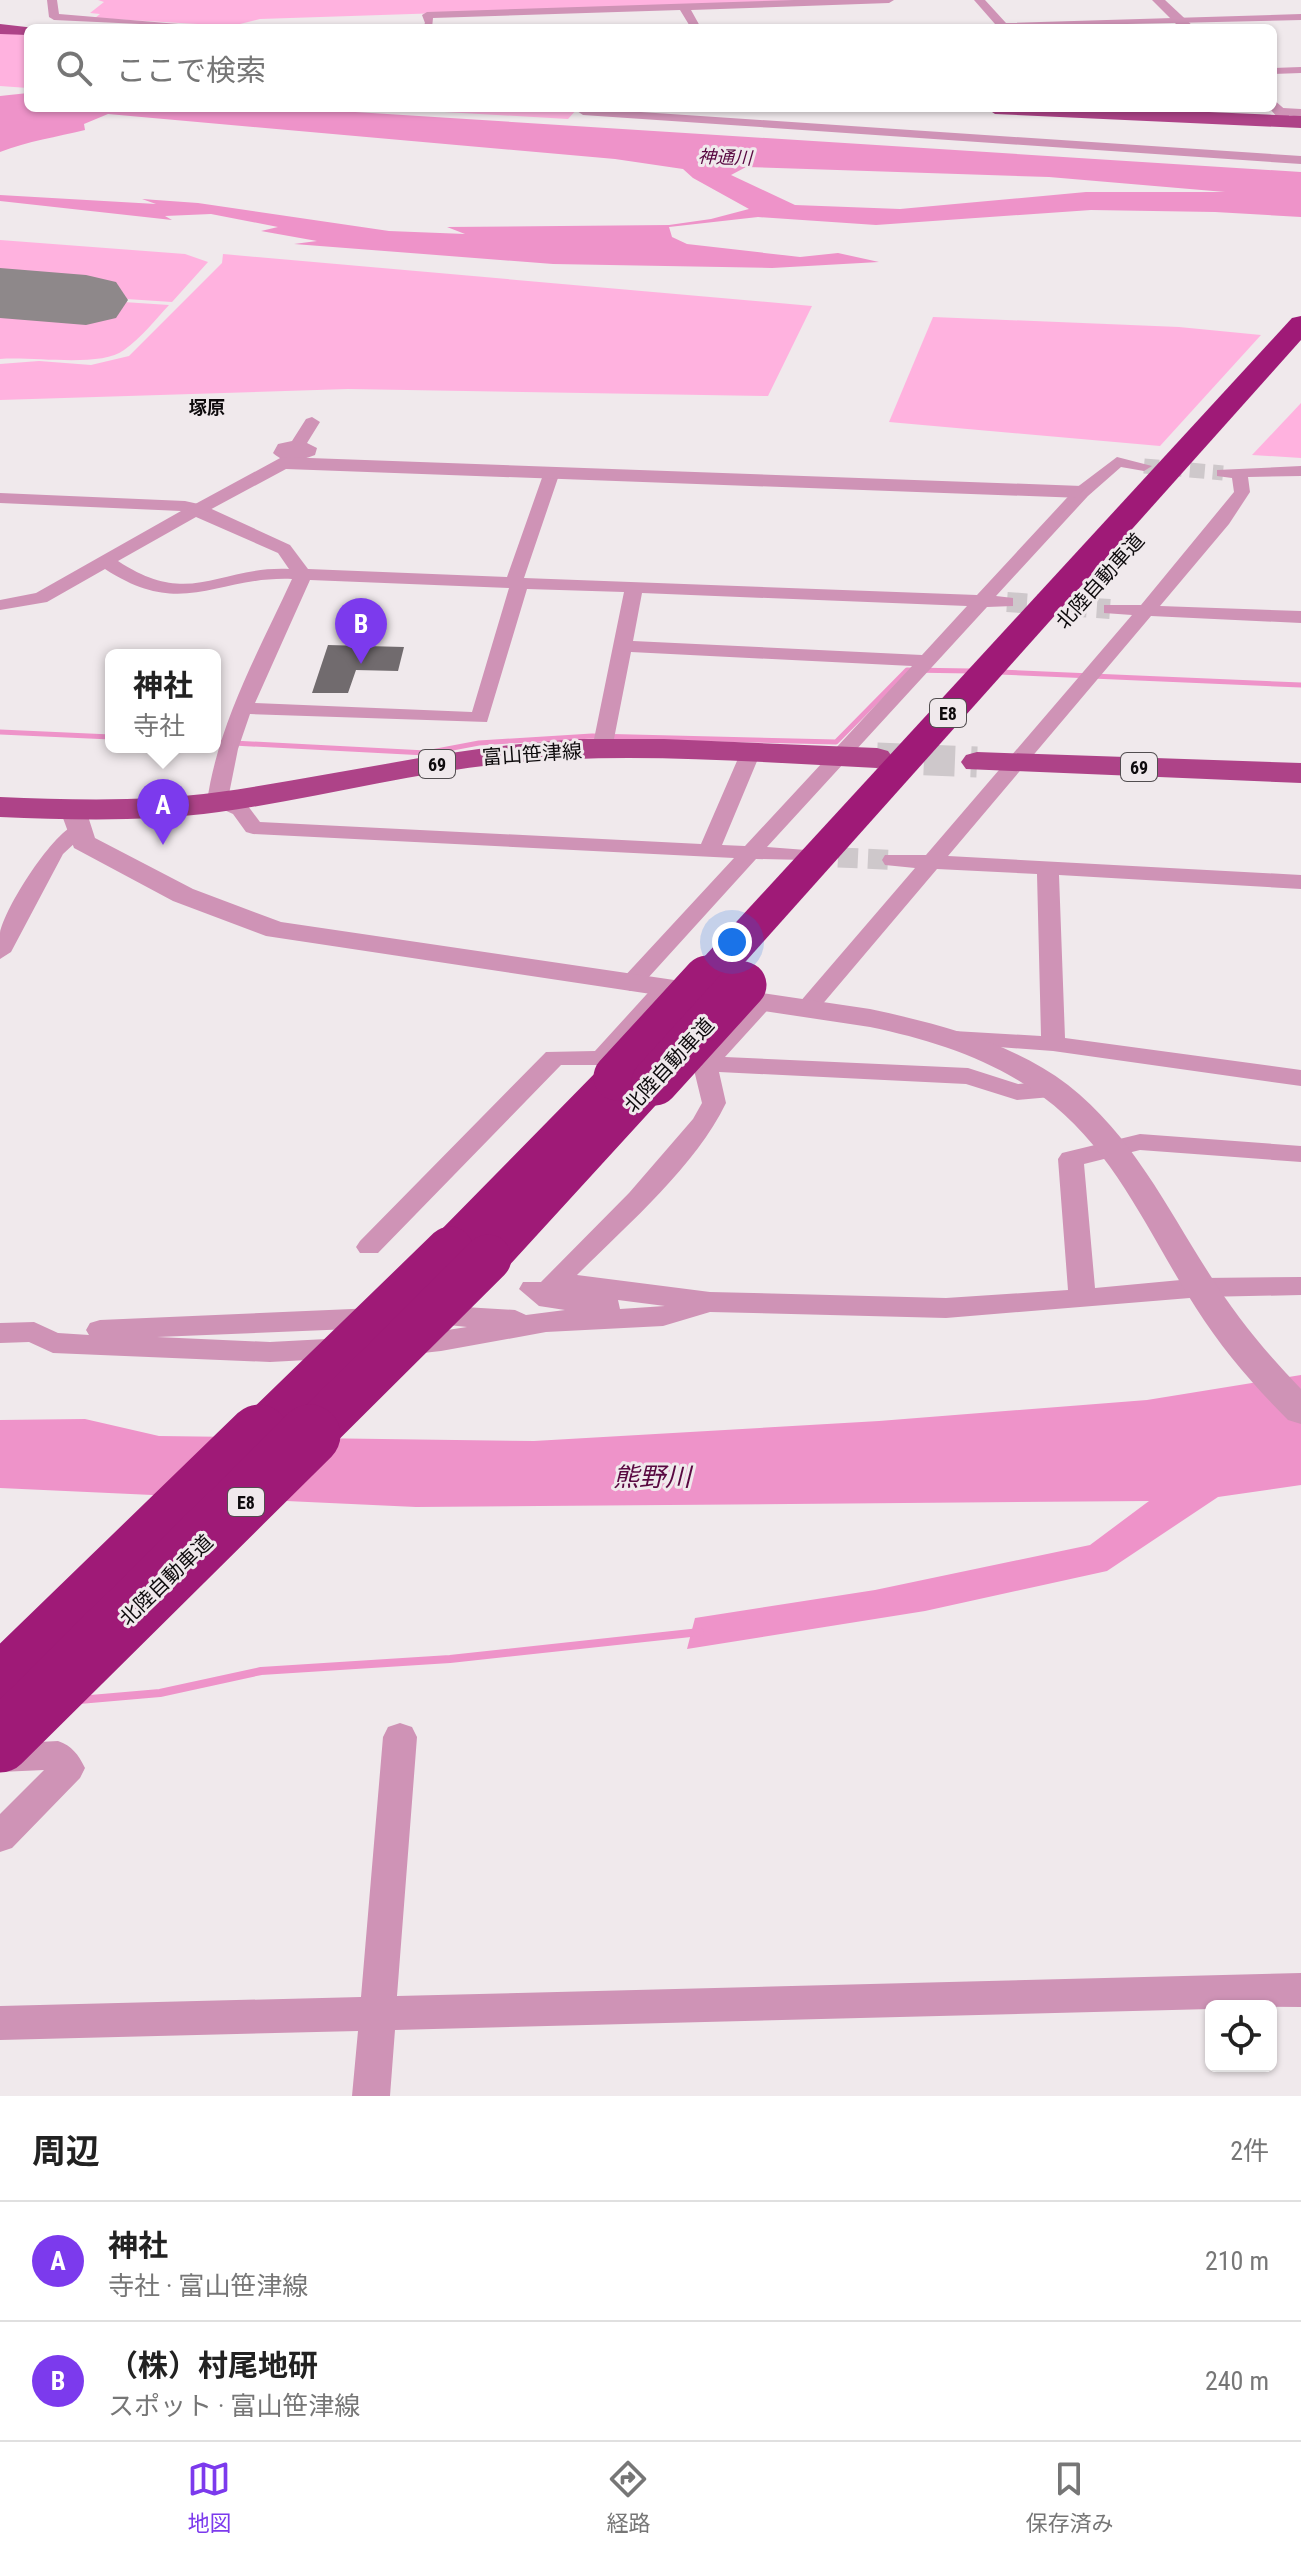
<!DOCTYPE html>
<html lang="ja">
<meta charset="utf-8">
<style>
:root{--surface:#fff;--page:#f2f2f2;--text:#222;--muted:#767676;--line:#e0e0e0;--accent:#7c3aed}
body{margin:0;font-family:"Roboto Condensed","Noto Sans JP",sans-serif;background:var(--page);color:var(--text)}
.controls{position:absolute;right:24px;bottom:24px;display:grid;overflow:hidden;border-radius:12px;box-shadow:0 2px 6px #0004}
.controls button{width:72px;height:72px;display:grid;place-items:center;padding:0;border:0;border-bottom:2px solid var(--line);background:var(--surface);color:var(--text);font:40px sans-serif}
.you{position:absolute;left:732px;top:942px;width:28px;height:28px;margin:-20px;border:6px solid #fff;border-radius:50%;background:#1a73e8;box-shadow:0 0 0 12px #1a73e833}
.badge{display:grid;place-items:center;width:52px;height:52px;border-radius:50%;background:var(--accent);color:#fff;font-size:26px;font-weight:700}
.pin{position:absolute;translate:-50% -66px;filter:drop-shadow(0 2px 4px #0008)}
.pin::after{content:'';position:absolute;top:42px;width:28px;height:24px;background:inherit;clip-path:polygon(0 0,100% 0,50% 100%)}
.popup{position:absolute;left:105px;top:649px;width:116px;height:104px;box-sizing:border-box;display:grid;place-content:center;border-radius:12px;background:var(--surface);filter:drop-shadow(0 2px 6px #0005);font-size:26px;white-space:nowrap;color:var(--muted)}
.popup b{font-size:30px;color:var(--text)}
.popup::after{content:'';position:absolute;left:50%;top:100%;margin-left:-16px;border:16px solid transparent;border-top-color:var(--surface)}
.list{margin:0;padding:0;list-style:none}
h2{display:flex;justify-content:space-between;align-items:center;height:104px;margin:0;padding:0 32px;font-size:34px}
h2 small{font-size:26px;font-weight:400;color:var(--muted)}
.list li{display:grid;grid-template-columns:52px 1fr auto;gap:24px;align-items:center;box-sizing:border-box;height:120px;padding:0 32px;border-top:2px solid var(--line)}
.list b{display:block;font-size:30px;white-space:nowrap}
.list p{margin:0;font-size:26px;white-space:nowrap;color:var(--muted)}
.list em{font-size:26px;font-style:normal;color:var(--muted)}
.icon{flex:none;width:44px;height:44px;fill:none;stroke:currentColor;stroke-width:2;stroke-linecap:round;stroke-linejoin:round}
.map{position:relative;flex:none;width:1301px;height:2096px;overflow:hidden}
.search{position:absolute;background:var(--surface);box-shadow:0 2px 6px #0004;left:24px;right:24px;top:24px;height:88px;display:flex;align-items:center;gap:20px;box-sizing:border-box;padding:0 28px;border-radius:12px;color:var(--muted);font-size:30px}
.sheet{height:344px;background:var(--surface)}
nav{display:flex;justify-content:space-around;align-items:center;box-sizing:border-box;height:112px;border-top:2px solid var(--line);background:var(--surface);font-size:22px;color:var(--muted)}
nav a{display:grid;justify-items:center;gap:4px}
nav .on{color:var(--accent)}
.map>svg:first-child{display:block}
</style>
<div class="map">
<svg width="1301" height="2096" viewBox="0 0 1301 2096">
<rect width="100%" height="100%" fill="#f0e9ec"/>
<!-- green -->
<g fill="#ffb2df">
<polygon points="98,0 841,0 260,19 232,26 95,18 100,14 90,13 104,2"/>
<polygon points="0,29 28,30 28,88 0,86"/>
<polygon points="374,108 578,108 568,119"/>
<polygon points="0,240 185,254 208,262 172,302 96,297 112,282 0,272"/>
<polygon points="223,254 812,306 768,396 348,389 0,400 0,364 39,361 91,365 129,356 222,263"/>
<path d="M93 300 169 305C155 320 141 338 124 350 101 368 32 356 0 359V315L71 321Z"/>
<polygon points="933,317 1179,327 1261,335 1160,446 889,422"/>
<polygon points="1301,403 1301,458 1252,455"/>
</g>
<!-- water -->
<g fill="#ee93c9" fill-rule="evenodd">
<path d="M28 93V108H292L1301 172V217L1215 212 1091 210 876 225 758 217 669 227 672 237 687 244 800 257 838 253 879 262 772 268 553 264 294 244 317 241 261 231 278 227 211 214 165 216 172 220 0 201V195L156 204 142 199 198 203 389 231 465 234 447 227 669 225 711 219 749 209 693 178 683 169 615 159 108 114 84 124 85 130C57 137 28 141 0 152V96ZM746 167 1049 177 1225 192H1086L900 209 795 205 731 175Z"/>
<polygon points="1301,1375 1301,1485 1218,1497 1107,1571 925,1611 687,1649 695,1618 875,1590 1090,1545 1149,1501 416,1507 0,1488 0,1420 85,1419 159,1436 534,1441 879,1421 1147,1400"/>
</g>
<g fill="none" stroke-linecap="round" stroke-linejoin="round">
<!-- stream-far1 -->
<g stroke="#ee93c9" stroke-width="5">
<polyline points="999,672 1301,685"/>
<polyline points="0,732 111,737"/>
<polyline points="215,742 426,753 479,743 592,736 836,742 907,670 971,671"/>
</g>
<!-- stream -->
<polyline stroke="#ee93c9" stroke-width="8" points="79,1700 160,1693 261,1671 450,1659 700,1632"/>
<!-- runway -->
<polygon fill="#8e888a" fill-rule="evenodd" points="0,268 86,275 116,282 128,300 116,318 86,325 0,318"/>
</g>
<!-- building -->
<polygon fill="#716b6e" points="328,645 404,647 398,671 356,670 348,693 312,693"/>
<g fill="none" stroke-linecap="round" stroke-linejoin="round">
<!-- minor-tunnel-far1 -->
<polyline stroke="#cec8cb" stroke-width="15" stroke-dasharray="15 8" stroke-linecap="butt" points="1144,466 1223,473"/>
<!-- minor-tunnel -->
<g stroke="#cec8cb" stroke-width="20" stroke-dasharray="20 10" stroke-linecap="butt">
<polyline points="1007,602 1110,609"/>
<polyline points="808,856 893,860"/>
</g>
<!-- primary-tunnel -->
<polyline stroke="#cec8cb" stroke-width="31" stroke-dasharray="31 16" stroke-linecap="butt" points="877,758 977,762"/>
<!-- minor -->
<g fill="#cf93b6" fill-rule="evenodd">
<polygon points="47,0 57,0 59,14 226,28 54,20 49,17"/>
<polygon points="794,0 894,0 889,3 691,10 701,28 691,28 680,10 433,18 432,28 422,28 425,23 422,15 427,12"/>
<polygon points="974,0 985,0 1006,23 1301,14 1301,20 956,28 995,24"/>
<polygon points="1301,67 1301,73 1273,74 1273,68"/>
<polygon points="581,108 1301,156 1301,164 583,115 577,111"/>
<polygon points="1283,108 1301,109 1301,117 1279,114 1277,112"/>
<path d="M312 417 320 422 307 443 317 448 315 455C299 461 286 465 273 453L278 444 292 441 306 419Z"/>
<path d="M1117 457 1152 466 1144 471 1121 467 1088 496 996 596 1013 598V606L987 607 767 847 806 850 809 855 806 860 756 859 638 989 630 991 618 984 622 979 734 858 253 834 246 832 233 814 207 802C218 723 259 651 292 579 215 576 183 620 105 569L47 602 0 610V600L36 593 181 511 0 503V493L185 501 203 505 290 545 308 569 507 577 543 475 551 470 559 475 524 578 977 595 1076 488ZM196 517 278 553 289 569C217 566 191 609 118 561ZM310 580 509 588 472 712 255 703ZM527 589 624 592 592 749 602 755 612 749 631 652 912 666 745 846 722 845 760 754 750 748 740 754 701 844 260 822 248 806 228 799 238 749 250 714 487 722ZM642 593 967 606 922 655 633 641Z"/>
<polygon points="1301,466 1301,476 1248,477 1250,492 1229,524 1160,606 1301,611 1301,623 1151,616 948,856 1301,875 1301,889 1059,875 1065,1038 1301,1070 1301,1086 1053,1051 946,1043 942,1038 946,1033 954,1031 1041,1036 1037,874 937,869 815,1013 799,1013 795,1008 799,1003 915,868 885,865 882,860 885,855 926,855 1132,615 1104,613 1104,605 1141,605 1234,492 1232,478 1217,476 1217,470"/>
<path d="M79 823 90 829 63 854 11 952 0 959C0 951 0 941 0 933 4 909 54 829 79 823Z"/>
<polygon points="664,982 676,989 620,1052 641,1055 644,1060 641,1065 561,1065 378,1253 360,1253 356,1247 360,1241 546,1052 595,1051 656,984"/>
<path d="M763 995 775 1002 725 1057 968 1068 1018 1084 1051 1081 1063 1089 1051 1097 1017 1100 966 1084 719 1072 726 1103C695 1167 627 1225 577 1275L710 1292 946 1298 1068 1290 1058 1159 1062 1153 1140 1134 1301 1146V1162L1140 1150 1084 1164 1095 1288 1202 1278 1301 1277V1295L1202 1297 946 1318 710 1312 663 1326 546 1332 441 1351 405 1355 395 1352 391 1345 395 1338 467 1327 421 1322 417 1315 421 1308 431 1305 515 1310 526 1315 565 1310 539 1306 519 1289 523 1282H541L629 1193 693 1119 702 1103 694 1070 684 1063 687 1058 699 1056 755 997ZM618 1300 665 1306 620 1309Z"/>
<polygon points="375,1308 385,1311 389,1318 385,1325 375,1328 157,1337 270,1342 345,1338 355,1341 359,1348 355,1355 345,1358 270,1362 53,1353 29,1342 0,1343 0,1323 34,1322 58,1333 89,1335 86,1330 90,1323 100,1320"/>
<polygon points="400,1723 412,1727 417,1737 397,1996 1301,1973 1301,2007 1211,2006 1211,2009 395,2030 390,2096 352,2096 358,2031 0,2040 0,2006 361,1997 383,1737 388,1727"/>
<path d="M58 1741C72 1746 78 1754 85 1768L80 1778 12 1848 0 1852V1814L44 1770 0 1772V1744Z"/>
</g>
<!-- tertiary -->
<g fill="#cf93b6" fill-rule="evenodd">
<polygon points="1152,0 1165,0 1195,28 1180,28"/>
<polygon points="1273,99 1289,113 1289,119 1279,119 1269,108 1273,108"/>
<polygon points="282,457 1082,486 1092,492 1082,498 286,469 204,513 197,515 186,509"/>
<path d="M73 802 86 810 95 838 193 889 281 922 870 1009C939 1024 1011 1042 1068 1085 1132 1135 1167 1208 1210 1275 1236 1316 1267 1354 1301 1389V1424L1288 1420C1254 1386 1222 1349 1196 1308 1149 1235 1115 1150 1043 1097 992 1059 932 1040 870 1027L266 936 173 901 74 848 60 810Z"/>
</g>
<!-- primary -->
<g fill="#ae4388" fill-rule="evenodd">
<polygon points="0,24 35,28 28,28 28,35 0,34"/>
<polygon points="986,108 1117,108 1301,116 1301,128 995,114"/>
<path d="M579 739H664L877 748 888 751 893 758 888 765 877 768C751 762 626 751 500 764 406 774 313 799 219 812 146 822 73 820 0 817V797C73 800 146 802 219 792 339 775 457 746 579 739Z"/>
<polygon points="977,752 1301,763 1301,783 966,769 961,762 966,755"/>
</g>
<!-- motorway -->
<g fill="#9f1a77" fill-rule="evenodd">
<polygon points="1301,316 1301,340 722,988 707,992 692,988 686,979 692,970 1292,318"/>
<polygon points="617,1063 633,1067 637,1074 655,1068 671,1072 677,1082 505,1270 488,1275 471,1270 466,1262 450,1267 433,1262 426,1250 433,1238 601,1067"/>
</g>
<!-- motorway-bridge-far1 -->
<g stroke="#9f1a77" stroke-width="47">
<polyline points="617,1077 707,979"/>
<polyline points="655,1082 743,985"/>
<polyline points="257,1437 450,1250"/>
<polyline points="308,1437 488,1258"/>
</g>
<!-- motorway-bridge -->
<g stroke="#9f1a77" stroke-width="61">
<polyline points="0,1686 259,1435"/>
<polyline points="0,1742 310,1435"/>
</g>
</g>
<g text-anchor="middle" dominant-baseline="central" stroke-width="6" stroke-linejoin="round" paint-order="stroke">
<!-- far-water labels -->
<g font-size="18" font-style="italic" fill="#590841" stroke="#f0e9ec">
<text transform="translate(725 157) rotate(2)">神通川</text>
</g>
<!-- far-neighbourhood labels -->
<g font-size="18" font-weight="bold" fill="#0e0b0d" stroke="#f0e9ec">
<text x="207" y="407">塚原</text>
</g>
<!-- shield labels -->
<g fill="#f0e9ec" stroke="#524e50" stroke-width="2">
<rect x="930" y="699" width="36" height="28" rx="6"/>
<rect x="419" y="750" width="36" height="28" rx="6"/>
<rect x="1121" y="753" width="36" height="28" rx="6"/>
<rect x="228" y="1488" width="36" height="28" rx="6"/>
</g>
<g font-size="18" font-weight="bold" fill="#0e0b0d">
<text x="948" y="713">E8</text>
<text x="437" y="764">69</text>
<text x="1139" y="767">69</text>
<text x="246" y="1502">E8</text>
</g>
<!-- street labels -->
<g font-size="20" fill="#0e0b0d" stroke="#f0e9ec">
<text transform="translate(1100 581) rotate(-48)">北陸自動車道</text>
<text transform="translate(532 754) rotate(-4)">富山笹津線</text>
<text transform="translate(669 1065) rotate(-47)">北陸自動車道</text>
<text transform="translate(166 1580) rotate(-44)">北陸自動車道</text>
</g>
<!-- near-water labels -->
<g font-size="26" font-style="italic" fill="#590841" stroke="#f0e9ec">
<text x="652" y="1477">熊野川</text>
</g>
</g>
</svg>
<div class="controls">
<button><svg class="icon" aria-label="locate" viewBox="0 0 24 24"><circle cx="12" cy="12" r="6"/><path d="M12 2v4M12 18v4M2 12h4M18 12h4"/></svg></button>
</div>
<div class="you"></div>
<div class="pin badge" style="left:163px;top:845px">A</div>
<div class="popup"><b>神社</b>寺社</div>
<div class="pin badge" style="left:361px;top:664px">B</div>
<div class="search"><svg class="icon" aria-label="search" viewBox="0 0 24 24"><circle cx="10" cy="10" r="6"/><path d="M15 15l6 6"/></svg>ここで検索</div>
</div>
<section class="sheet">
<h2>周辺<small>2件</small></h2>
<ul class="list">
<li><span class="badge">A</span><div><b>神社</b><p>寺社 · 富山笹津線</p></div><em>210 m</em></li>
<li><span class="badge">B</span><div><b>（株）村尾地研</b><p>スポット · 富山笹津線</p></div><em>240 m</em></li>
</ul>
</section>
<nav>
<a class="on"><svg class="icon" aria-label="map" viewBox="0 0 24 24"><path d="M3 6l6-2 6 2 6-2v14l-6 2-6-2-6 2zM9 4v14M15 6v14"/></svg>地図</a>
<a><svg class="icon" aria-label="directions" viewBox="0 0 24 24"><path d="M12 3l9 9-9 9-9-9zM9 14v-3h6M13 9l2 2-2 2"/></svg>経路</a>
<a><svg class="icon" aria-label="saved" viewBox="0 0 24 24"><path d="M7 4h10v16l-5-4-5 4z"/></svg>保存済み</a>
</nav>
